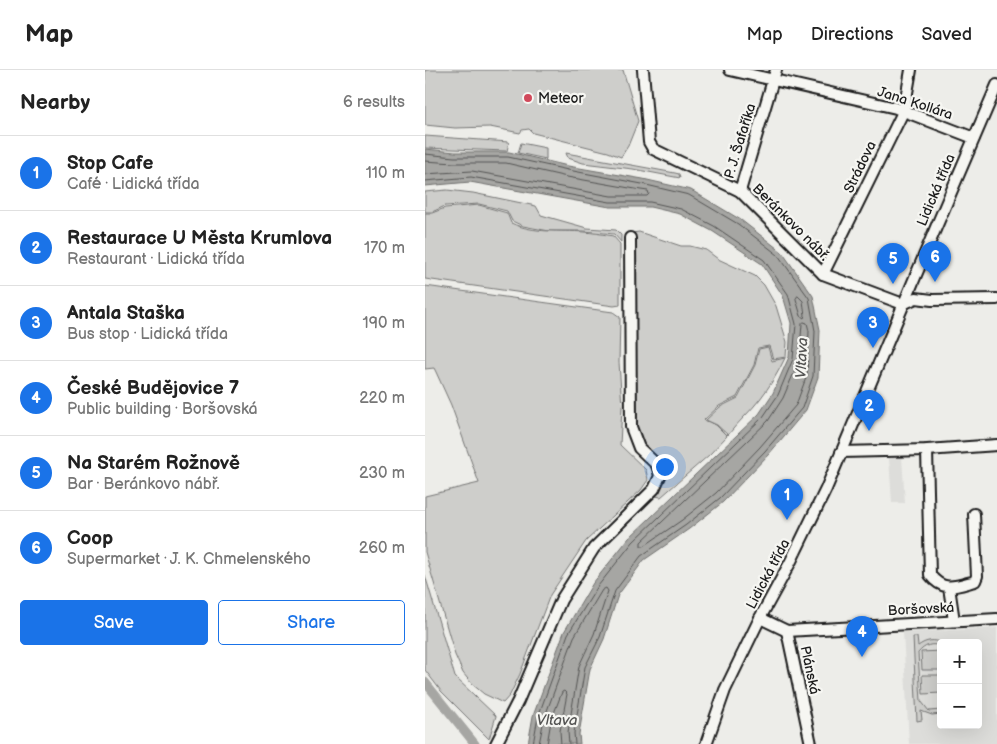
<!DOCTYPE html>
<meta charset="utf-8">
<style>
:root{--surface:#fff;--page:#f6f6f6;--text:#222;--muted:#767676;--line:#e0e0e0;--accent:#1a73e8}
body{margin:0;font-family:"Balsamiq Sans",sans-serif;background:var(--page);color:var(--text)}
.controls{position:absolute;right:15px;bottom:15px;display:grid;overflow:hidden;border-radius:5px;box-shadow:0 5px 20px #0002}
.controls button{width:45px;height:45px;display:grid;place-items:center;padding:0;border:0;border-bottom:1px solid var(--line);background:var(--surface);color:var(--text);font:25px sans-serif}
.you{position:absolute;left:239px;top:396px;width:18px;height:18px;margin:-12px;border:4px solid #fff;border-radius:50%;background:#1a73e8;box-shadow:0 0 0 8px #1a73e833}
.badge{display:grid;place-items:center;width:32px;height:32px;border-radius:50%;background:var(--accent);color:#fff;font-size:16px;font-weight:700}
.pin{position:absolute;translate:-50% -41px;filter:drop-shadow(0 1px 2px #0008)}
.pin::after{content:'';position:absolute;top:26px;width:18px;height:15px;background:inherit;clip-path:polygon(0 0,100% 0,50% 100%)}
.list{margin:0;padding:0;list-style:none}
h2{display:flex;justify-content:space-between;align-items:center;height:65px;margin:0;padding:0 20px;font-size:21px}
h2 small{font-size:16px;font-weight:400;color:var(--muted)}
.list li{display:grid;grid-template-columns:32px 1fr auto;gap:15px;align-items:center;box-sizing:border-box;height:75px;padding:0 20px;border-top:1px solid var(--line)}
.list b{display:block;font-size:19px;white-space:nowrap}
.list p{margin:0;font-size:16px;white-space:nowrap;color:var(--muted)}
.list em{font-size:16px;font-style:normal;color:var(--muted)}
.actions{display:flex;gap:10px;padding:15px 20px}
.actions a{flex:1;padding:11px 0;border:1px solid var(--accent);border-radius:5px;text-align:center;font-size:18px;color:var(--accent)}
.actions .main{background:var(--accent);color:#fff}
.map{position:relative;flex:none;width:572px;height:674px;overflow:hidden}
header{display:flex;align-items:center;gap:30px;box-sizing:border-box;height:70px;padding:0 25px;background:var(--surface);border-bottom:1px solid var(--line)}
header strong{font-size:24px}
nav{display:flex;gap:28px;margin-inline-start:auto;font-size:18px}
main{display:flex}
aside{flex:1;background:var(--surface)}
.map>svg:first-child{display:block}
</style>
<header>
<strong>Map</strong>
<nav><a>Map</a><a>Directions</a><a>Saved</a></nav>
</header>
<main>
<aside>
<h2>Nearby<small>6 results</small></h2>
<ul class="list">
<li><span class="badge">1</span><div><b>Stop Cafe</b><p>Café · Lidická třída</p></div><em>110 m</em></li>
<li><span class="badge">2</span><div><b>Restaurace U Města Krumlova</b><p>Restaurant · Lidická třída</p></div><em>170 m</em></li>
<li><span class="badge">3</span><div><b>Antala Staška</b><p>Bus stop · Lidická třída</p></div><em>190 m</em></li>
<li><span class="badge">4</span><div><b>České Budějovice 7</b><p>Public building · Boršovská</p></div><em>220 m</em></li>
<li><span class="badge">5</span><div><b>Na Starém Rožnově</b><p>Bar · Beránkovo nábř.</p></div><em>230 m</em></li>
<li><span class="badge">6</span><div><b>Coop</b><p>Supermarket · J. K. Chmelenského</p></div><em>260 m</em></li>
</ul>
<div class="actions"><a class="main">Save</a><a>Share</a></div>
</aside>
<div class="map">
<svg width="572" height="674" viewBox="0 0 572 674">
<rect width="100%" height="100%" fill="#edede9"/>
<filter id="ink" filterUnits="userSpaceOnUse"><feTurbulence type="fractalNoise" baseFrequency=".02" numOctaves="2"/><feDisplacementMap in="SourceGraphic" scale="10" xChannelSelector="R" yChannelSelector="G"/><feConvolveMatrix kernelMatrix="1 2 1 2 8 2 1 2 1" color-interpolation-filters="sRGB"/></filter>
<g filter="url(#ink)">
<!-- built -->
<g fill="#ddddda" fill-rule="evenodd">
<polygon points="477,387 480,433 467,433 464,388"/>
<path d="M572 558V674H484L478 562ZM516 573H553V655H516Z"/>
</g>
<!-- green -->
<g fill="#cececb" stroke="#757574">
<polygon points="0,0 198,0 213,51 203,76 196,87 183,82 108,63 104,59 97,60 95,63 65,57 30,58 0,55"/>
<polygon points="0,66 84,72 82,81 0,78"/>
<polygon points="96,73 121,78 121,89 93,83"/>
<polygon points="141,83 250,103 254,104 255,108 208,99 158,93 143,88"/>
<polygon points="22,120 48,123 111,136 116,145 162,158 191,160 196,165 196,172 189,164 159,161 124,161 98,156 87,151 82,141 54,134 20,136 7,142 0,142 0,122"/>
<path d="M54 135 82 143 86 153C110 164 134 160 160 162 169 163 178 164 188 166L195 174V235L189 236 0 209V143H7L20 138Z"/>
<polygon points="214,162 256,176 265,176 281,180 293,189 330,206 339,215 351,236 362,272 361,287 348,289 344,276 333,278 329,295 312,327 294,336 279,350 291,355 302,366 284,385 236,427 230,426 242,401 236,391 219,379 210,358 209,175 207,163"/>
<polygon points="0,216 188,242 195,247 194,292 197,337 195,375 221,400 223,410 216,420 161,471 125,525 95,604 85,625 78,633 59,624 47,614 38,603 30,585 0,482 0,426 54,413 26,335 11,302 9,298 0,299"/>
<path d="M343 277 347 291 360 288C353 303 345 316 335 329 325 342 313 352 303 365L292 355 281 350 295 337 313 328 330 295 334 279Z"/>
<polygon points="0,505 30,607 71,646 64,669 16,621 0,600"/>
<path d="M488 567H492L493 576C501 570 509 569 518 573H516V576C506 573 500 575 493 583L496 631 504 641 516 640V644L507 645 496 641 497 650 492 651Z"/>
<polygon points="516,581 516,600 497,600 496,582"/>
<polygon points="497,605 516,605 516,623 498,624"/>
</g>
<!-- water -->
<polygon fill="#a6a6a3" stroke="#6f6f6d" points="0,79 30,82 84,82 143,96 218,109 266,120 316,150 357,182 388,226 395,260 393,307 381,340 344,384 298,432 264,459 219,490 193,525 179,569 165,599 154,664 155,674 103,674 108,646 139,562 168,513 204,468 334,344 348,323 364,287 366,253 358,226 337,194 287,161 255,144 225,137 185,137 45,112 0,116"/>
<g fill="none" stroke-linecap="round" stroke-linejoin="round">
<!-- shore -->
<g stroke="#535352" stroke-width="1">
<polyline points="0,84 29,87 83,87 143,100 217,114 264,125 313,154 353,185 384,228 390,261 388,306 377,338 340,381 295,428 261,455 216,486 190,521 175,567 160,597 149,663 150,674"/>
<polyline points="0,91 29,93 81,93 142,107 216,120 223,121 224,124 222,126 186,126 47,101 0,104"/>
<polyline points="0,111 46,107 185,132 225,132 256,139 289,156 339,190 363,224 371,254 368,289 353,325 338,347 208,472 173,516 143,564 113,647 108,674"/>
<polygon points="373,226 378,231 380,245 379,248 376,246 371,229"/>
<polygon points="379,252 382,253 384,261 382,305 371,335 335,377 291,423 257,450 219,476 216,476 216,472 343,351 358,328 374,291 377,254"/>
<polyline points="114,674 119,649 149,567 177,520 181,518 183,521 169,564 154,596 143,662 144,674"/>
<polyline points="122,674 126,651 137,622 139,621 142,624 135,661 136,674"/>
</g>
<!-- canal -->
<polyline stroke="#a6a6a3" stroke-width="9" points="0,612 50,674"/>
<!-- minor casing -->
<g stroke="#1c1c1c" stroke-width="14">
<g id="minor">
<polyline points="218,0 224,72 228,79 315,121 398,204 478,234"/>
<polyline points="305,0 471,38 549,68"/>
<polyline points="315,121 351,0"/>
<polyline points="398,204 479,40 486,0"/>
<polyline points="478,234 491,228 507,230 572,229"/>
<path d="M502 380 505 505C519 523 531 516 550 511L552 506 549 444"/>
<polyline points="416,382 502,380 572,375"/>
<polyline points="524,517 529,551"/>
<polyline points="335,548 362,561 572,549"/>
<polyline points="362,561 386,674"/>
<polyline points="71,674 93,631 136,530 169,478 229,419 235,406 232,395 214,378 206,357 205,168"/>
<polyline points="281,674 300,620 335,548 365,493 401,419 512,155 572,15"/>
</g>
</g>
<!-- minor -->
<use href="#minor" stroke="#f6f6f2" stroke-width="10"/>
</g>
</g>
<!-- markers -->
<circle fill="#d1495b" stroke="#f6f6f2" stroke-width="2" cx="103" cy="28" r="5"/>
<g text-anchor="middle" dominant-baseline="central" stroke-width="4.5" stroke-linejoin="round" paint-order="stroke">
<!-- poi labels -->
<g font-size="14" fill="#1c1c1c" stroke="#f6f6f2" text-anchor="start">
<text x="113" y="28">Meteor</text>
</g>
<!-- street labels -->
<g font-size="14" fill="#1c1c1c" stroke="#f6f6f2">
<text transform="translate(490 33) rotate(18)">Jana Kollára</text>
<text transform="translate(315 71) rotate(-73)">P. J. Šafaříka</text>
<text transform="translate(435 97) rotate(-64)">Strádova</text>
<text transform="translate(511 120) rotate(-67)">Lidická třída</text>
<text transform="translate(366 152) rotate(45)">Beránkovo nábř.</text>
<text transform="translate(343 504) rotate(-62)">Lidická třída</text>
<text transform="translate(496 539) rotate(-3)">Boršovská</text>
<text transform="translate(385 600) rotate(78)">Plánská</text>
</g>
<!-- water labels -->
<g font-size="15" font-style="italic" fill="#535352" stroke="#f6f6f2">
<text transform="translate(377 288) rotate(-87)">Vltava</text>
<text x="132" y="650">Vltava</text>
</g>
</g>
</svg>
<div class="controls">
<button>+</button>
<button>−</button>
</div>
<div class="you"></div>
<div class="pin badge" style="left:362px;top:450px">1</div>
<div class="pin badge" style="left:444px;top:361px">2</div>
<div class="pin badge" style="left:448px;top:278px">3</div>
<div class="pin badge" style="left:437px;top:587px">4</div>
<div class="pin badge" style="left:468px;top:214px">5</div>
<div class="pin badge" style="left:510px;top:212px">6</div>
</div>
</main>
